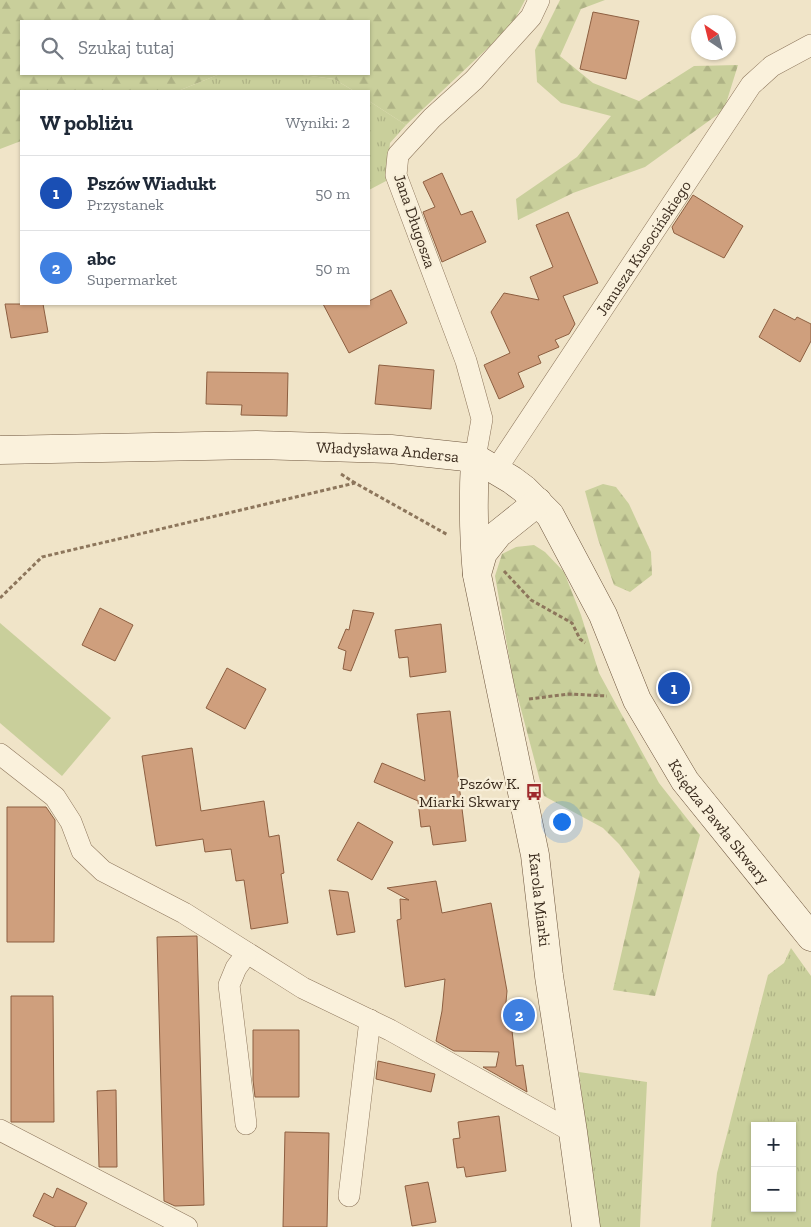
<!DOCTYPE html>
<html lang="pl">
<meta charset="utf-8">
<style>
:root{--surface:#fff;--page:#f6f6f7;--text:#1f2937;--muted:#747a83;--line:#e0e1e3;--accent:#9e2a2b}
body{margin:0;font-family:"Zilla Slab",serif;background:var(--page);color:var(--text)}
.controls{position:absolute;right:15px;bottom:15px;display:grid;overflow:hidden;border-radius:0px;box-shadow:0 1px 4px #0004}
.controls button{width:45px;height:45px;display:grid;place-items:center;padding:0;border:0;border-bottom:1px solid var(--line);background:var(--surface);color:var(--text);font:25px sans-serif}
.compass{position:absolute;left:691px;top:15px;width:45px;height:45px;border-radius:50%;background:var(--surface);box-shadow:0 1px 4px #0004;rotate:325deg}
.you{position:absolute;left:561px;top:821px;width:18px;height:18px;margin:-12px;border:4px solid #fff;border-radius:50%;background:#1a73e8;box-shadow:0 0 0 8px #1a73e833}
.badge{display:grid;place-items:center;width:32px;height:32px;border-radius:50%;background:var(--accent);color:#fff;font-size:16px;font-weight:700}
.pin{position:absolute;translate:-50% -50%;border:2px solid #fff;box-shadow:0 1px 5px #0006}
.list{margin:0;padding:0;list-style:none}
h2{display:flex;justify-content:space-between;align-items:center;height:65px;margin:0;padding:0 20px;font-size:21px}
h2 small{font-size:16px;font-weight:400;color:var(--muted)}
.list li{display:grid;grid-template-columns:32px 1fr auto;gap:15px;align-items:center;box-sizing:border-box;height:75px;padding:0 20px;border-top:1px solid var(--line)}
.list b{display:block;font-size:19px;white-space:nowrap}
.list p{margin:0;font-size:16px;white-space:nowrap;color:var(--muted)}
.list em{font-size:16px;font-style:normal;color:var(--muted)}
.icon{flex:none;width:28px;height:28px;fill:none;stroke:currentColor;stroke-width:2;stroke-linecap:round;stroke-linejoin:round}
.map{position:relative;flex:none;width:811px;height:1227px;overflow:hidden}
.search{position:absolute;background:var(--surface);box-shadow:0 1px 4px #0004;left:20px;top:20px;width:350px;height:55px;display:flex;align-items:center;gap:12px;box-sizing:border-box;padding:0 18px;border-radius:0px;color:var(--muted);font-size:19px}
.panel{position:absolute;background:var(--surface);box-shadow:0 1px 4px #0004;left:20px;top:90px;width:350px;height:215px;border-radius:0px}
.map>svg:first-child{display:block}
</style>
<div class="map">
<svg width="811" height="1227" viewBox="0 0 811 1227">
<defs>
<pattern id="grass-tufts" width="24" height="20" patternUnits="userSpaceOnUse" patternTransform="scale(1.25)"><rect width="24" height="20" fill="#c9cf9b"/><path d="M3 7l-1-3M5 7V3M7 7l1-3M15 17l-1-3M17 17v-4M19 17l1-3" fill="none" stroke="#aeb285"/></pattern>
<pattern id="forest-firs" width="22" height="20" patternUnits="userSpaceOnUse" patternTransform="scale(1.25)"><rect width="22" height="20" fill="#c9cf9b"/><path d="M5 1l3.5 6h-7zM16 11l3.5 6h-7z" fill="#aeb285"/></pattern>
</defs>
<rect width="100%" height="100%" fill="#f0e4c8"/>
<!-- grass -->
<g fill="url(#grass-tufts)" fill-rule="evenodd">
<polygon points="220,74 295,74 334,79 354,91 178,91"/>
<polygon points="369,101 406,125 390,143 386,181 369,190"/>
<path d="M791 948 811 976V1227H711L717 1173 768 975 784 963ZM755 1126H792V1208H755Z"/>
<polygon points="579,1072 647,1082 640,1227 595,1227 589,1154"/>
</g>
<!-- forest -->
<g fill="url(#forest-firs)">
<polygon points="0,0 525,0 512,25 406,125 369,101 369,91 354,91 334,79 295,74 369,74 369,21 21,21 21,74 220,74 178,91 21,91 21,141 0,149"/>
<polygon points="560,0 605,0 581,9 560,56 593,83 639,101 694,66 738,65 724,110 645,167 573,193 518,220 516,199 577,157 611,116 561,103 537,82 535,50"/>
<polygon points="603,484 616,487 629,504 651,552 652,575 630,592 614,585 598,539 585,491"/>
<polygon points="534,545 545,552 564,572 581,615 599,673 659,783 700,835 655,996 613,990 640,872 619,844 603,828 544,796 513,679 495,576 502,554 516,547"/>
</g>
<!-- green -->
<polygon fill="#c9cf9b" points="0,623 111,718 62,776 0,723"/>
<!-- building -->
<g fill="#cf9f7d" stroke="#8d5f41">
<polygon points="593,12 639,21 626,79 580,69"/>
<polygon points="442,173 461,215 472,211 486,242 442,262 423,212 435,207 423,182"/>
<polygon points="693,195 743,226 724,258 674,233 672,227"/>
<polygon points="568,212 598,283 563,296 575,324 569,334 555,340 559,347 538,356 541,363 518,373 524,387 499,399 484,365 510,353 491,312 504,293 539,300 530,277 553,267 536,225"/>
<polygon points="391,290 407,323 349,353 323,304 369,304 369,301"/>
<polygon points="5,304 43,304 48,332 11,338"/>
<polygon points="774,309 795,320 797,317 811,324 811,341 800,362 759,337"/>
<polygon points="379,365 434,370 431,409 375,404"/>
<polygon points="207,372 288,373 287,416 241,415 242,405 206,404"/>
<polygon points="100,608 133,625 115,661 82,645"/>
<polygon points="353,610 374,613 351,671 343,669 346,651 338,648 346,629 349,630"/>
<polygon points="441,624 446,672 410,677 408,657 399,658 395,630"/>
<polygon points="227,668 266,689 245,729 206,708"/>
<polygon points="450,711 466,841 433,845 430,826 421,827 418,801 374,782 382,763 425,781 417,714"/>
<polygon points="192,748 201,811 264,801 269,837 279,835 284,873 281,874 288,923 251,929 244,880 236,881 231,849 205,852 203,839 156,846 142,756"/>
<polygon points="7,807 46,807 55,820 54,942 7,942"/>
<polygon points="358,822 393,842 372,880 337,860"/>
<polygon points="436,881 442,913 491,903 507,991 505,1013 510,1013 516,1066 523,1065 527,1092 483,1067 496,1067 499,1052 454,1051 436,1041 442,1011 445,979 405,987 397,920 401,919 400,899 409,900 387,888"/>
<polygon points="329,890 348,892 355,932 337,935"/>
<polygon points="197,936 204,1205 175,1206 164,1201 157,937"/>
<polygon points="11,996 53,996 54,1122 11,1122"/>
<polygon points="253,1030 299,1030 299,1097 255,1097 253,1080"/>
<polygon points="378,1061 435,1074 431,1092 376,1079"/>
<polygon points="116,1090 117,1167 99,1167 97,1091"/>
<polygon points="499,1116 506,1171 466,1177 464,1167 457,1168 453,1139 460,1138 458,1122"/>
<polygon points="285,1132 329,1133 327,1227 283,1227"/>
<polygon points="428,1182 436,1222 412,1226 405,1186"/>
<polygon points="57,1188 87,1203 75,1227 56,1227 33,1216 44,1193 53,1198"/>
</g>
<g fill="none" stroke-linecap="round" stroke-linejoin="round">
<!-- street casing -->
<g stroke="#8d765c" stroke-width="22">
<g id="street">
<polyline points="475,458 482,419 466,361 396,175 398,155 432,118 474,80 531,17 539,0"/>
<path id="s1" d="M495 471 751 85 772 66 811 45"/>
<polyline points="0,754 55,797 71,822 82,851 103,871 184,913 303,988 390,1030 573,1132"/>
<polyline points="246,1124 229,985 236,968 247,953"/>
<polyline points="0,1130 187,1227"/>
<polyline points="349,1196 370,1020"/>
</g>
</g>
<!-- secondary casing -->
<g stroke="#6f573f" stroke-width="29">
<g id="secondary">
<path id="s2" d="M0 450 257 445 391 449 475 458 512 480 524 489 550 515 603 615 637 700 685 781 811 937"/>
<path id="s3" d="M475 458C473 500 473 534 477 575L535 855 549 976 573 1132 586 1227"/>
<polyline points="477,574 483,553 498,534 538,502"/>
</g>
</g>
<!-- path -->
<g stroke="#8d765c" stroke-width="3" stroke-dasharray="4 2.5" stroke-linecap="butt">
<polyline points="341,474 355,483"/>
<polyline points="504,571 531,600 572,623 580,639 585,643"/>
<polyline points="0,598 42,557 355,483 448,535"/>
<polyline points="529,699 569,694 607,696"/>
</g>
<!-- street -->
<use href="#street" stroke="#faf1dc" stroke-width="21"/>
<!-- secondary -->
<use href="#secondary" stroke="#faf1dc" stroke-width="28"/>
</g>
<!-- icons -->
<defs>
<g id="bus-bare" transform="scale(1.35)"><path d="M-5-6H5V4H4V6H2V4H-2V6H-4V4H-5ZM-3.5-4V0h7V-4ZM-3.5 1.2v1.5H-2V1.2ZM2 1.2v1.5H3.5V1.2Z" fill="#9e2a2b" stroke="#f7eed8" stroke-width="2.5" paint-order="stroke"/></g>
</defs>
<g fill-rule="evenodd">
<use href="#bus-bare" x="534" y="792"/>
</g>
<g text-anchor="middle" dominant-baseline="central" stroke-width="4.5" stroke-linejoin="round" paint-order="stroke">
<!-- street labels -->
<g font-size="16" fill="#3d2e20" stroke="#f7eed8">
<text transform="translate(415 221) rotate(71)">Jana Długosza</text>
<text stroke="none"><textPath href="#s1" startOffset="268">Janusza Kusocińskiego</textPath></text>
<text stroke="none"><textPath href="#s2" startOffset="388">Władysława Andersa</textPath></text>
<text stroke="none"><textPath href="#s2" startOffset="922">Księdza Pawła Skwary</textPath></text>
<text stroke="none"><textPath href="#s3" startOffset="448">Karola Miarki</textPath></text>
</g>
<!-- poi labels -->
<g font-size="16" fill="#3d2e20" stroke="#f7eed8" text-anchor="end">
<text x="520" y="783">Pszów K.<tspan x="520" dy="18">Miarki Skwary</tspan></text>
</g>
</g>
</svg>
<div class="controls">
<button>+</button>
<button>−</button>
</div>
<svg class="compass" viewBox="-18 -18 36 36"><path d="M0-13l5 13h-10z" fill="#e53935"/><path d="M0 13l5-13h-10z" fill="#747a83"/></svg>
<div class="you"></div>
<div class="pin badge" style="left:674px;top:688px;background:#1a4fb4">1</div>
<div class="pin badge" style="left:519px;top:1015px;background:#3f7fe0">2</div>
<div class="search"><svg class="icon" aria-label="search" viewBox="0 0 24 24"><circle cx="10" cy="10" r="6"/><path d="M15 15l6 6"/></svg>Szukaj tutaj</div>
<section class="panel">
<h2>W pobliżu<small>Wyniki: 2</small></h2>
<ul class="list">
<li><span class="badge" style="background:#1a4fb4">1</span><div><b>Pszów Wiadukt</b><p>Przystanek</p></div><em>50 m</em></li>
<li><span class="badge" style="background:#3f7fe0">2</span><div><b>abc</b><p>Supermarket</p></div><em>50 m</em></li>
</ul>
</section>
</div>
